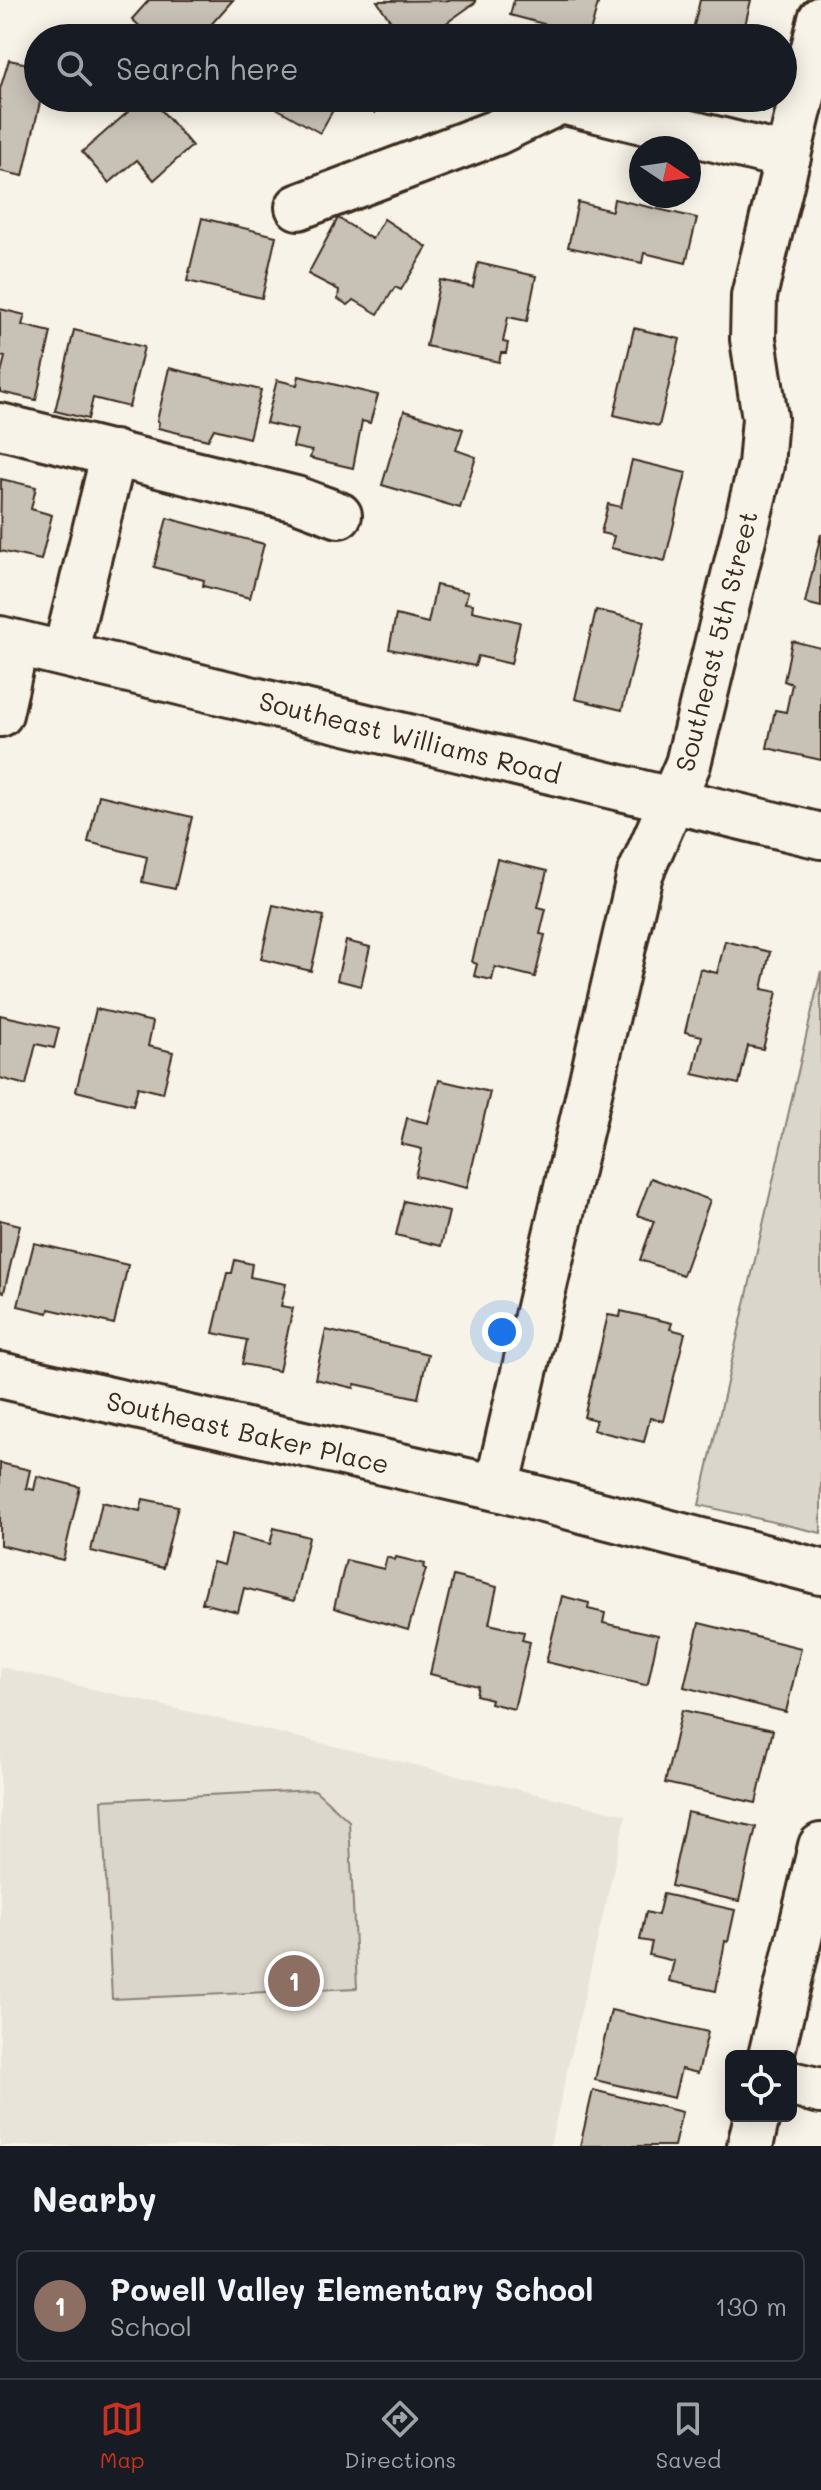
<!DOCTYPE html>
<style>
:root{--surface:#171b24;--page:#242831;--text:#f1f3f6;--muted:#9ea1a6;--line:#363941;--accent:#c8321e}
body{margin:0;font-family:Mali,sans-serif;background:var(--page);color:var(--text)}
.controls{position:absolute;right:24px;bottom:24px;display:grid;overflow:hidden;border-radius:12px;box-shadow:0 4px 20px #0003}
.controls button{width:72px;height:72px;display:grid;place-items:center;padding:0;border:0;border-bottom:2px solid var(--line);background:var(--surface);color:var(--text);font:40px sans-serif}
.compass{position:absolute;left:629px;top:136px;width:72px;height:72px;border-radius:50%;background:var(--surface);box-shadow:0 4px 20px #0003;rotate:103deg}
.you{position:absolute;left:502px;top:1332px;width:28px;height:28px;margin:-20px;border:6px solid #fff;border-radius:50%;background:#1a73e8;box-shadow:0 0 0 12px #1a73e833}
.badge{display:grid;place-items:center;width:52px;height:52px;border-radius:50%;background:var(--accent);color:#fff;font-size:26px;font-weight:700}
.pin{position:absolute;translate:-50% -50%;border:4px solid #fff;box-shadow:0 2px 8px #0006}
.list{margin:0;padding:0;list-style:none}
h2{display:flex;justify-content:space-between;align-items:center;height:104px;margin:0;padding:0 32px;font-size:34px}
h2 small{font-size:26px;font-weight:400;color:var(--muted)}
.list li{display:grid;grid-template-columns:52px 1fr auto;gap:24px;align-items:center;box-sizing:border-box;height:112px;margin:0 16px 16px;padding:0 16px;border:2px solid var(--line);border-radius:12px}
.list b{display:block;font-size:30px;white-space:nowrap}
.list p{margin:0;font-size:26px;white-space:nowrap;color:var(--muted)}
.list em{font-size:26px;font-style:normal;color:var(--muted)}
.icon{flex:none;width:44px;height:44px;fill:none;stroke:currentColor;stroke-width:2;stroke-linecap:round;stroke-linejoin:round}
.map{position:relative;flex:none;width:821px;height:2146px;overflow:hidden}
.search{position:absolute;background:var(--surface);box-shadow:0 4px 20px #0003;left:24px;right:24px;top:24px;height:88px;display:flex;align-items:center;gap:20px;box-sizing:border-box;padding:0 28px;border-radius:44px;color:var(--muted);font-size:30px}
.sheet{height:232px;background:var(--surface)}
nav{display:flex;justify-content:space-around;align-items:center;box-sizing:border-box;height:112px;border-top:2px solid var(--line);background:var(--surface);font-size:22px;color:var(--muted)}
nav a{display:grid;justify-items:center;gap:4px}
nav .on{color:var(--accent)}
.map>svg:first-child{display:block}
</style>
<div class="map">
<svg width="821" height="2146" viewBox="0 0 821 2146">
<rect width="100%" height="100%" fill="#f7f3e8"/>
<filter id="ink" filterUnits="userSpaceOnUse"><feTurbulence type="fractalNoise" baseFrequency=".0125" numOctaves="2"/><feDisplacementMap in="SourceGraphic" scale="16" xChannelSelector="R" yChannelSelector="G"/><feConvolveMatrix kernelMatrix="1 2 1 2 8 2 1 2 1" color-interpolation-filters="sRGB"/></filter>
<g filter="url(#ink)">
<!-- built -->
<polygon fill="#e9e4d9" points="0,1667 626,1815 550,2146 0,2146"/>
<!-- green -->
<g fill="#dbd6cb" stroke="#8b8074" stroke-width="2">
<polygon points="821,971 821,1533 699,1505"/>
<polygon points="315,1790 349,1821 357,1988 112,1999 102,1800"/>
</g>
<!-- building -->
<g fill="#c8c1b6" stroke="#3b2a1e" stroke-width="2">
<polygon points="149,0 233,0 199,38 152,38 132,19"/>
<polygon points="475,0 476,2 438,29 443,38 402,38 377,1"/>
<polygon points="514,0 599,0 589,36 510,15"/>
<polygon points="700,0 751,0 742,38 691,38"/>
<polygon points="9,60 38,66 38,98 41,98 23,176 0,171 0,89"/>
<polygon points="144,98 151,98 192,146 154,180 137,160 109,183 82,152"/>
<polygon points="282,98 340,98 320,133 276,108"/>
<polygon points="349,98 384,98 375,113"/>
<polygon points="614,199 697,218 686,263 644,253 642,263 568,247 578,202 612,211"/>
<polygon points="202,218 276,236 262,298 187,281"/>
<polygon points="338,218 372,239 384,219 427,247 401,290 395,287 378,314 354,300 348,305 338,299 339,290 308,274"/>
<polygon points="478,263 536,276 527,321 508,317 503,342 508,343 506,353 501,353 499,362 426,346 440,280 473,287"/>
<polygon points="0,309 25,315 22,325 51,332 36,400 0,392 0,377 5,357 0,356"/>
<polygon points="634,328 680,339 659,426 614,415"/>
<polygon points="74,330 144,347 129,407 93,398 88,419 55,411"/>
<polygon points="169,368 261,390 249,438 214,429 208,440 158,428 159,422 157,421"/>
<polygon points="299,376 378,395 370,423 362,421 353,468 310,458 312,451 293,447 297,430 266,423 277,380 297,385"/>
<polygon points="404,411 463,429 456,450 476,457 460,508 382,485"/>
<polygon points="632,460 686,473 665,561 611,548 614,536 601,533 608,504 621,507"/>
<polygon points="1,479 36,487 31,509 52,515 41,560 0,551"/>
<polygon points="167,518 264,544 250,598 203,586 204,580 154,567"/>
<polygon points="821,534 821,607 805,603"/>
<polygon points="436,585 468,592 465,603 473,604 472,611 520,622 511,664 478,656 475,666 389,649 396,615 428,623"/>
<polygon points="596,610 644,621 622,710 575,699"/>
<polygon points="792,641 821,648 821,760 767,748 775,710 786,712 792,684 784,681"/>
<polygon points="99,795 192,817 175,889 142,882 147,857 88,842"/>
<polygon points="497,859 547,871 538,907 546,909 540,934 545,935 535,977 495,967 492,980 474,976 477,964 472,962"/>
<polygon points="273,905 324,916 311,971 261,959"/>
<polygon points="346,941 370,947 361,986 337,980"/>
<polygon points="725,941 770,952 762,989 777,992 763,1049 748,1046 739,1084 693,1074 702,1036 685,1032 700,969 717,973"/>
<polygon points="96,1009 153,1022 148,1046 173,1052 163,1093 138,1087 133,1105 76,1091"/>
<polygon points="0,1015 59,1028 54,1048 36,1044 26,1085 0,1078"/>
<polygon points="439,1080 490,1092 467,1188 415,1176 422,1149 401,1144 407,1118 428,1123"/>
<polygon points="651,1178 710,1200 683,1275 640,1260 654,1221 637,1215"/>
<polygon points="404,1201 449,1212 441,1246 396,1235"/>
<polygon points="0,1220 20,1225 4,1292 0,1291"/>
<polygon points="34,1243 128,1265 114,1324 49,1309 48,1313 18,1306"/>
<polygon points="235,1260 252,1264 250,1277 286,1284 281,1306 293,1308 279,1371 242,1364 247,1340 213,1333 227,1273 232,1273"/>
<polygon points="621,1311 672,1323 670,1329 685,1333 663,1421 650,1418 644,1442 593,1430 596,1420 584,1417 608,1315 620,1317"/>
<polygon points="326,1330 428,1354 418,1398 355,1384 354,1388 315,1379"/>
<polygon points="0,1463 30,1470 26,1488 34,1490 37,1476 80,1487 63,1560 0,1545"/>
<polygon points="143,1499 178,1506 163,1568 91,1551 102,1502 140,1511"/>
<polygon points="274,1528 309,1537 294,1601 244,1588 238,1612 202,1603 213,1562 224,1565 232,1534 270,1544"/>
<polygon points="387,1557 395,1560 396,1557 425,1564 424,1568 426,1569 408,1630 334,1608 346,1560 384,1569"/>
<polygon points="453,1576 497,1587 489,1624 524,1632 522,1640 530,1642 514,1709 490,1703 491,1699 476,1695 478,1686 430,1674"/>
<polygon points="562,1596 589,1603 588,1609 605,1613 603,1623 658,1635 648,1683 645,1685 546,1662"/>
<polygon points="699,1623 801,1648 786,1712 684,1687"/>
<polygon points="682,1710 773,1730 756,1803 665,1783"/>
<polygon points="687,1812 756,1827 739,1901 671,1886"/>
<polygon points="663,1894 735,1910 728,1942 725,1941 716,1991 669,1981 674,1961 649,1955 652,1942 640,1940 646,1912 658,1915"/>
<polygon points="611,2010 708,2032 698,2073 681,2069 674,2098 595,2080"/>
<polygon points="593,2090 682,2112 674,2146 580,2146"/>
</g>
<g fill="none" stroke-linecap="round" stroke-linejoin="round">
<!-- minor casing -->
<g stroke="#3b2a1e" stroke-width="50">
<g id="minor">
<polyline points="298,207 497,132 561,101 788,157"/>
<polyline points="0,426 296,499 339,515"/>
<polyline points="0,639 821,836"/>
<polyline points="65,654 114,453"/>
<polyline points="0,714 16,643"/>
<polyline points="0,1375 497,1488 821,1572"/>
<polyline points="497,1488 640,874 688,764 761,465 765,418 753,339 754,296 821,19"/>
<polyline points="771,2056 821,1846"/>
<polyline points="791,2084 821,2091"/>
<polyline points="750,2146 757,2116"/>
</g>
</g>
<!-- minor -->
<use href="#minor" stroke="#f7f3e8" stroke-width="44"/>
</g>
</g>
<g text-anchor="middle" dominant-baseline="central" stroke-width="8" stroke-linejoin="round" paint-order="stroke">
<!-- street labels -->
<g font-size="26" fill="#3b2a1e" stroke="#f7f3e8">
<text transform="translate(716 641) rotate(-76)">Southeast 5th Street</text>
<text transform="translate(410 737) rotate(14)">Southeast Williams Road</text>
<text transform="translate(248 1432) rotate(13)">Southeast Baker Place</text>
</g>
</g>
</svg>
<div class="controls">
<button><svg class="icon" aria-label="locate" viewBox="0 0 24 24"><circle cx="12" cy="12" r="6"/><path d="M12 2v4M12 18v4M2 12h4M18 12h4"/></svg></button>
</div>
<svg class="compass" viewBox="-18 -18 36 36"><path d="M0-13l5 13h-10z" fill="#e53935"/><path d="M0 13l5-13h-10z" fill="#9ea1a6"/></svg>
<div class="you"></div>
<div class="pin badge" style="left:294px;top:1981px;background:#8d6e63">1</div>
<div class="search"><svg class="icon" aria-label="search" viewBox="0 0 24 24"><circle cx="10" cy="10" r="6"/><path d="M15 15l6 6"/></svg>Search here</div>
</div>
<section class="sheet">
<h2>Nearby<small></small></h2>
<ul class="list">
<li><span class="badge" style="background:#8d6e63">1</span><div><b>Powell Valley Elementary School</b><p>School</p></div><em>130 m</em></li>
</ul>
</section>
<nav>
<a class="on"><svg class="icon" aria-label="map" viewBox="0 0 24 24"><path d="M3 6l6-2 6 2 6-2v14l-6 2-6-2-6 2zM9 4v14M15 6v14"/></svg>Map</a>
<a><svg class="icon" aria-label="directions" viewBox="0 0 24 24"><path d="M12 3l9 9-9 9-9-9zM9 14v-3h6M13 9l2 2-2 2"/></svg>Directions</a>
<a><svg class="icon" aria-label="saved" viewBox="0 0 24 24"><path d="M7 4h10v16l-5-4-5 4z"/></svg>Saved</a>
</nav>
